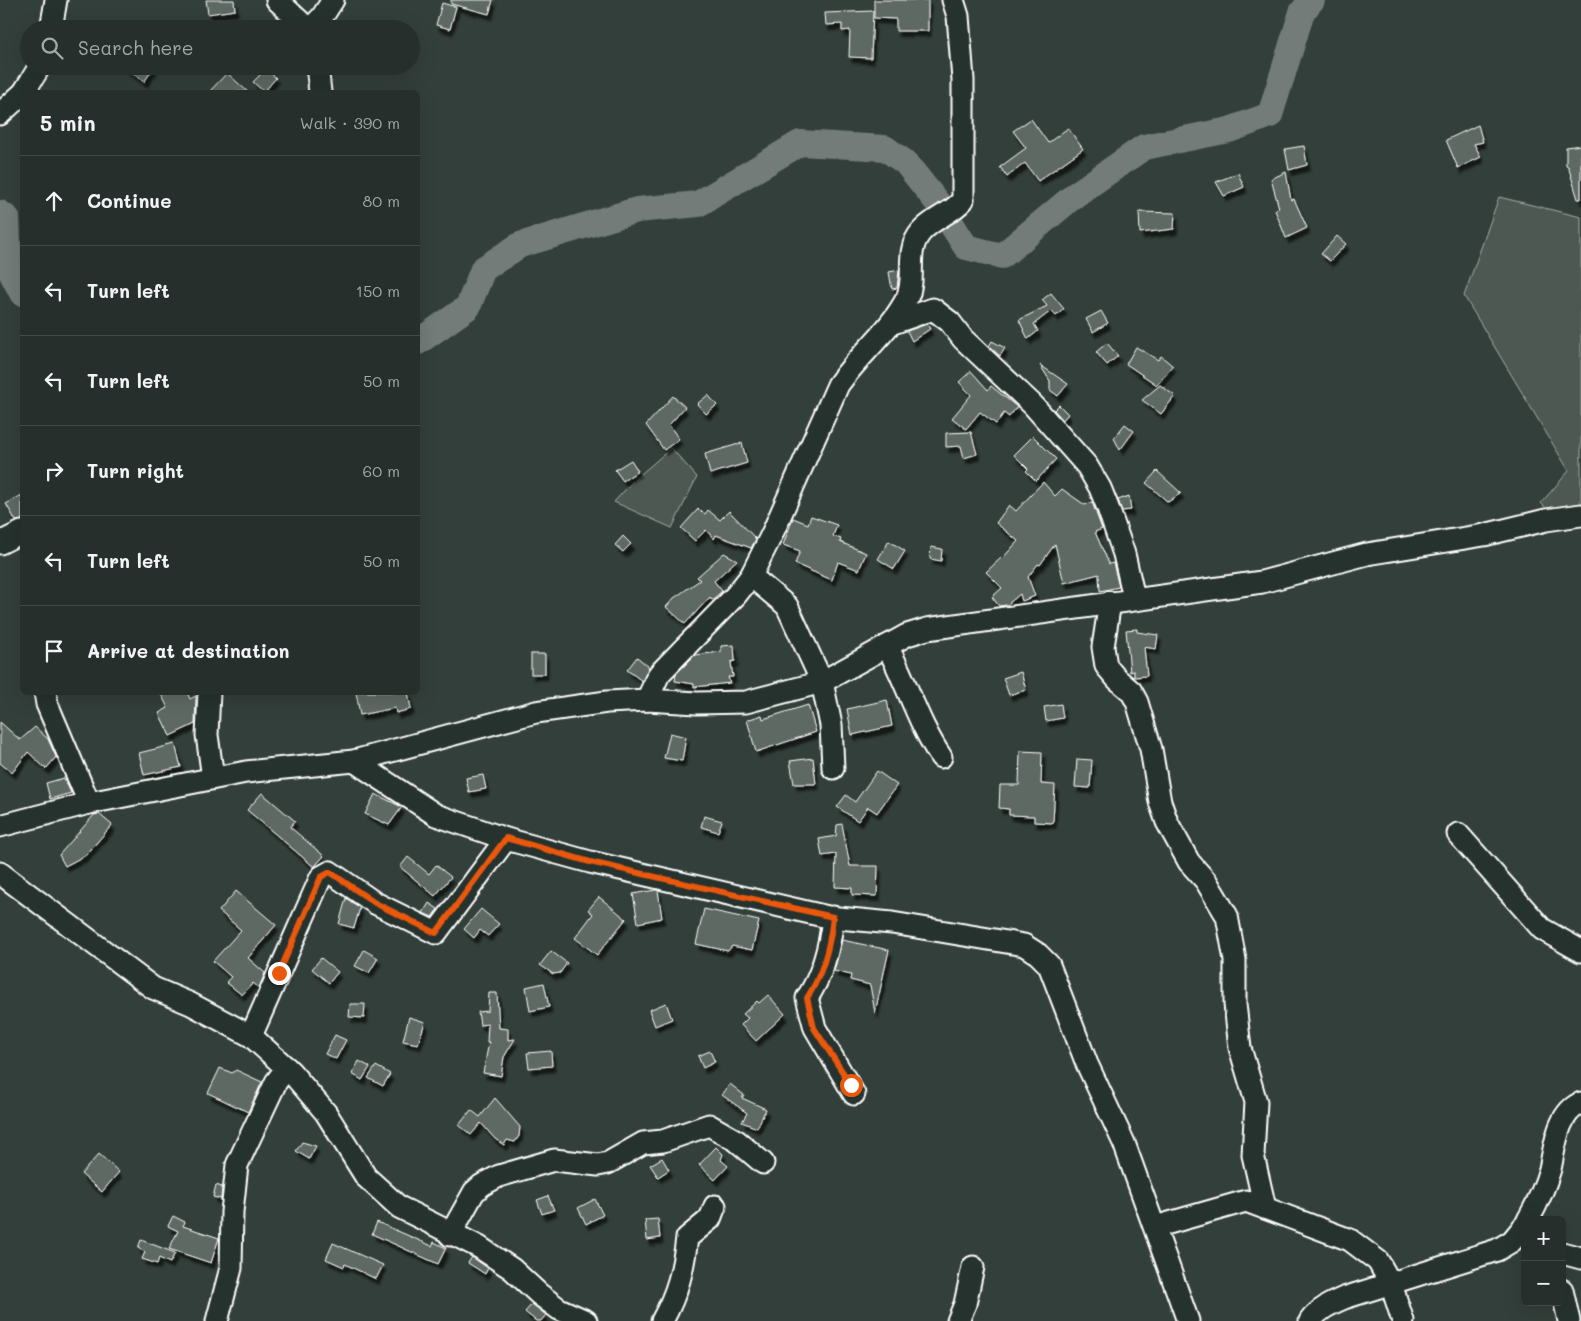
<!DOCTYPE html>
<meta charset="utf-8">
<style>
:root{--surface:#262f2c;--page:#2e3734;--text:#f1f3f6;--muted:#a4a9a9;--line:#424a48}
body{margin:0;font-family:Mali,sans-serif;background:var(--page);color:var(--text)}
.controls{position:absolute;right:15px;bottom:15px;display:grid;overflow:hidden;border-radius:8px;box-shadow:0 5px 20px #0002}
.controls button{width:45px;height:45px;display:grid;place-items:center;padding:0;border:0;border-bottom:1px solid var(--line);background:var(--surface);color:var(--text);font:25px sans-serif}
.stop{position:absolute;width:15px;height:15px;margin:-11px;border:4px solid #ea580c;border-radius:50%;background:#fff}
.stop.end{background:#ea580c;border-color:#fff;box-shadow:0 1px 5px #0008}
.list{margin:0;padding:0;list-style:none}
h2{display:flex;justify-content:space-between;align-items:center;height:65px;margin:0;padding:0 20px;font-size:21px}
h2 small{font-size:16px;font-weight:400;color:var(--muted)}
.list li{display:grid;grid-template-columns:32px 1fr auto;gap:15px;align-items:center;box-sizing:border-box;height:90px;padding:0 20px;border-top:1px solid var(--line)}
.list b{display:block;font-size:19px;white-space:nowrap}
.list em{font-size:16px;font-style:normal;color:var(--muted)}
.icon{flex:none;width:28px;height:28px;fill:none;stroke:currentColor;stroke-width:2;stroke-linecap:round;stroke-linejoin:round}
.map{position:relative;flex:none;width:1581px;height:1321px;overflow:hidden}
.search{position:absolute;background:var(--surface);box-shadow:0 5px 20px #0002;left:20px;top:20px;width:400px;height:55px;display:flex;align-items:center;gap:12px;box-sizing:border-box;padding:0 18px;border-radius:28px;color:var(--muted);font-size:19px}
.panel{position:absolute;background:var(--surface);box-shadow:0 5px 20px #0002;left:20px;top:90px;width:400px;height:605px;border-radius:8px}
.map>svg:first-child{display:block}
</style>
<div class="map">
<svg width="1581" height="1321" viewBox="0 0 1581 1321">
<defs>
<filter id="shadow"><feDropShadow dx="3" dy="5.5" stdDeviation="1" flood-color="#0009"/></filter>
</defs>
<rect width="100%" height="100%" fill="#333f3a"/>
<filter id="ink" filterUnits="userSpaceOnUse"><feTurbulence type="fractalNoise" baseFrequency=".02" numOctaves="2"/><feDisplacementMap in="SourceGraphic" scale="10" xChannelSelector="R" yChannelSelector="G"/><feConvolveMatrix kernelMatrix="1 2 1 2 8 2 1 2 1" color-interpolation-filters="sRGB"/></filter>
<g filter="url(#ink)">
<!-- green -->
<g fill="#4d5853" stroke="#a6aca9">
<polygon points="1499,197 1581,217 1581,521 1560,523 1541,503 1569,471 1464,296"/>
<polygon points="671,448 697,477 672,528 614,502 634,480"/>
</g>
<g fill="none" stroke-linecap="round" stroke-linejoin="round">
<!-- river -->
<g stroke="#737b78" stroke-width="26">
<polyline points="0,213 7,218 9,268 22,293"/>
<polyline points="418,342 468,307 483,269 520,245 637,210 698,204 800,143 885,148 906,163 940,206 966,247 1002,256 1075,195 1144,147 1229,130 1270,115 1302,12 1312,0"/>
</g>
</g>
<!-- building -->
<g fill="#5f6964" stroke="#fff" filter="url(#shadow)">
<polygon points="206,0 234,0 235,10 208,14"/>
<polygon points="451,0 493,0 489,14 451,4"/>
<polygon points="874,0 928,0 928,31 896,31 896,19 874,18"/>
<polygon points="442,3 456,7 450,29 436,25"/>
<polygon points="873,11 871,58 849,57 850,30 842,31 842,24 826,25 825,13"/>
<polygon points="123,66 155,66 144,82"/>
<polygon points="266,69 276,78 264,92 253,82"/>
<polygon points="227,73 248,92 209,92"/>
<polygon points="1031,119 1048,143 1068,128 1083,149 1038,181 1025,163 1007,177 1000,167 1026,148 1013,131"/>
<polygon points="1478,125 1483,142 1474,144 1481,157 1458,168 1446,140"/>
<polygon points="1581,145 1581,199 1578,199 1568,166 1566,166 1566,147"/>
<polygon points="1304,146 1307,165 1289,170 1285,149"/>
<polygon points="1286,172 1291,200 1294,199 1307,228 1286,238 1275,210 1279,208 1271,179"/>
<polygon points="1238,173 1244,187 1224,196 1216,182"/>
<polygon points="1139,212 1175,213 1174,229 1140,233"/>
<polygon points="1337,236 1346,244 1330,261 1321,254"/>
<polygon points="899,270 897,288 892,289 889,272"/>
<polygon points="1051,293 1064,309 1056,316 1051,311 1034,324 1038,331 1028,339 1019,320 1047,306 1042,300"/>
<polygon points="1101,311 1108,323 1093,332 1086,319"/>
<polygon points="927,324 930,329 912,341 907,331"/>
<polygon points="992,341 1005,348 1000,356 989,346"/>
<polygon points="1107,343 1118,356 1107,365 1096,352"/>
<polygon points="1136,347 1158,360 1161,356 1173,366 1157,385 1126,364"/>
<polygon points="1040,365 1068,384 1058,396 1050,390 1050,381"/>
<polygon points="971,371 988,390 991,386 1017,407 1009,417 1004,413 996,424 980,412 966,429 952,418 971,395 959,382"/>
<polygon points="1160,385 1175,396 1161,414 1142,400"/>
<polygon points="708,395 717,405 706,414 697,404"/>
<polygon points="673,396 685,407 669,425 679,439 664,450 646,425"/>
<polygon points="1059,405 1068,414 1063,420 1054,410"/>
<polygon points="1125,424 1134,431 1120,450 1114,438"/>
<polygon points="971,432 977,454 964,458 961,446 946,447 946,433"/>
<polygon points="1033,436 1056,459 1036,481 1026,471 1028,469 1014,455"/>
<polygon points="742,443 747,463 710,474 705,454"/>
<polygon points="631,460 638,471 623,481 615,470"/>
<polygon points="1157,471 1181,493 1168,502 1146,483"/>
<polygon points="1043,482 1055,496 1062,489 1085,505 1092,502 1102,529 1095,532 1109,564 1113,563 1119,587 1100,591 1099,574 1064,583 1055,544 1040,565 1038,564 1028,577 1035,596 1022,601 1020,594 1007,605 999,606 992,597 1002,588 986,572 1001,558 1002,559 1018,541 996,523 1009,505 1016,511"/>
<polygon points="22,495 22,520 16,521 6,504"/>
<polygon points="1129,496 1131,510 1122,511 1118,500"/>
<polygon points="698,509 705,514 708,510 720,520 729,511 756,539 751,548 716,535 714,539 706,530 695,541 681,528"/>
<polygon points="811,516 837,525 833,536 841,539 840,542 866,553 859,570 838,562 832,580 795,564 800,551 783,545 793,518 808,524"/>
<polygon points="623,536 631,544 623,552 615,545"/>
<polygon points="889,541 905,551 894,569 878,559"/>
<polygon points="931,547 942,549 941,561 930,559"/>
<polygon points="724,553 737,560 714,581 722,591 712,600 710,597 685,624 666,607 674,598 700,580 697,577"/>
<polygon points="1137,629 1137,632 1158,635 1156,649 1144,647 1147,676 1134,677 1134,671 1130,672 1126,630"/>
<polygon points="734,645 735,661 731,662 733,677 728,677 730,683 694,687 694,684 675,681 676,674 695,655 721,652 721,646"/>
<rect x="531" y="654" width="14" height="20"/>
<polygon points="637,657 649,667 642,681 627,670"/>
<polygon points="1021,672 1026,690 1009,695 1003,678"/>
<polygon points="160,692 187,692 190,699 196,696 195,724 170,736 159,713 168,708"/>
<polygon points="356,692 408,692 411,709 396,713 395,708 360,715"/>
<polygon points="887,700 892,726 852,735 847,709"/>
<polygon points="1061,704 1063,718 1046,721 1044,707"/>
<polygon points="808,705 816,732 756,752 747,720 762,715 763,719"/>
<polygon points="0,722 20,740 35,727 48,739 56,757 46,769 28,752 12,773 0,763"/>
<polygon points="670,733 686,737 682,761 664,758"/>
<polygon points="175,744 181,767 144,775 139,753"/>
<polygon points="1020,751 1042,752 1041,784 1055,785 1053,823 1034,822 1034,816 1009,815 1009,809 999,808 1000,785 1019,785"/>
<polygon points="813,758 816,784 794,784 790,761"/>
<polygon points="1077,759 1092,760 1090,788 1075,787"/>
<polygon points="877,771 897,785 877,813 868,807 858,821 837,807 846,795 855,802"/>
<polygon points="483,775 486,789 469,792 466,778"/>
<polygon points="64,778 71,793 50,799 46,783"/>
<polygon points="262,793 295,821 290,827 324,856 314,867 247,810"/>
<polygon points="375,794 402,807 389,825 365,814"/>
<polygon points="99,814 112,825 86,855 65,866 59,855 94,815"/>
<polygon points="704,816 722,821 718,832 701,827"/>
<polygon points="842,824 850,866 878,866 877,896 852,895 852,888 835,887 836,854 822,856 819,839 836,836 837,825"/>
<polygon points="408,857 429,874 436,865 451,877 435,896 400,867"/>
<polygon points="655,890 658,890 662,918 638,923 633,894"/>
<polygon points="236,891 276,925 248,958 265,973 259,988 253,983 242,995 226,982 231,977 213,961 241,930 219,911"/>
<polygon points="599,897 626,919 597,955 575,938 593,914 588,910"/>
<polygon points="346,898 360,908 354,928 339,924"/>
<polygon points="429,903 438,909 432,917 423,913"/>
<polygon points="481,909 499,924 488,936 480,930 474,938 464,929"/>
<polygon points="704,909 759,921 752,950 732,946 728,951 696,944"/>
<polygon points="842,940 889,950 875,1013 870,985 850,980 851,975 834,971"/>
<polygon points="364,950 378,958 369,973 355,966"/>
<polygon points="551,951 567,963 560,973 553,974 540,965"/>
<polygon points="321,958 338,972 329,983 312,969"/>
<polygon points="544,983 549,1007 530,1011 526,987"/>
<polygon points="489,993 497,993 499,1028 508,1029 508,1040 515,1039 504,1057 501,1076 483,1073 489,1042 487,1042 488,1024 480,1025 478,1012 488,1011"/>
<polygon points="768,995 785,1014 756,1041 741,1025 748,1018 743,1014 757,1001 759,1003"/>
<polygon points="666,1003 672,1019 655,1026 649,1010"/>
<polygon points="350,1004 365,1004 364,1018 349,1017"/>
<polygon points="409,1017 425,1022 418,1044 403,1041"/>
<polygon points="335,1035 346,1040 336,1059 325,1054"/>
<polygon points="551,1051 552,1066 529,1068 527,1053"/>
<polygon points="710,1051 715,1062 703,1068 698,1056"/>
<polygon points="359,1061 370,1067 362,1080 352,1074"/>
<polygon points="376,1066 390,1074 383,1086 368,1078"/>
<polygon points="220,1068 232,1073 236,1070 262,1082 248,1112 208,1093"/>
<polygon points="730,1084 744,1095 742,1098 766,1109 757,1128 742,1122 747,1113 722,1095"/>
<polygon points="495,1098 520,1127 519,1136 515,1142 507,1140 504,1145 495,1139 481,1123 471,1135 459,1125 471,1110 480,1117"/>
<polygon points="302,1142 316,1146 309,1159 296,1151"/>
<polygon points="716,1147 723,1154 721,1160 728,1166 715,1180 699,1165"/>
<polygon points="99,1154 119,1172 102,1192 81,1174"/>
<polygon points="662,1158 669,1170 658,1177 650,1165"/>
<polygon points="216,1185 222,1187 221,1199 213,1197"/>
<polygon points="548,1196 554,1210 542,1214 537,1200"/>
<polygon points="595,1199 603,1215 586,1224 578,1208"/>
<polygon points="173,1216 185,1222 183,1226 219,1238 211,1263 169,1249 178,1231 168,1226"/>
<polygon points="658,1219 660,1238 647,1240 645,1220"/>
<polygon points="377,1222 432,1246 434,1242 446,1248 438,1264 372,1234"/>
<polygon points="141,1240 175,1253 170,1263 159,1258 157,1264 142,1259 145,1252 138,1248"/>
<polygon points="333,1243 383,1265 376,1279 345,1264 344,1267 326,1259"/>
<polygon points="472,1257 488,1268 485,1274 468,1263"/>
<polygon points="532,1304 546,1315 541,1321 536,1321 525,1312"/>
</g>
<g fill="none" stroke-linecap="round" stroke-linejoin="round">
<!-- minor casing -->
<g stroke="#fff" stroke-width="25">
<g id="minor">
<polyline points="277,0 308,29"/>
<polyline points="51,29 56,0"/>
<polyline points="310,29 322,17 333,0"/>
<polyline points="317,66 320,92"/>
<polyline points="24,92 40,66"/>
<polyline points="0,114 22,94"/>
<polyline points="890,324 933,309 950,322 963,339 1033,405 1087,466 1100,488 1108,508 1124,554 1134,598"/>
<polyline points="0,543 22,532"/>
<polyline points="751,576 787,606 822,682 831,725 833,768"/>
<polyline points="1110,602 1103,647 1106,666 1117,679 1131,691 1137,702 1151,749 1160,802 1167,822 1189,862 1206,881 1227,916 1235,960 1235,1004 1240,1048 1256,1102 1253,1155 1265,1208"/>
<path d="M887 646C907 683 918 723 941 757"/>
<polyline points="45,692 47,704 89,803"/>
<polyline points="209,692 207,735 213,778"/>
<path d="M647 700 659 674 736 595 751 576 772 534 838 385C859 355 890 331 907 298 917 277 904 252 921 232 933 218 951 214 963 200V80L958 16 953 0"/>
<polyline points="354,761 436,815 506,839 590,862 828,917 892,923 1024,945 1038,954 1049,965 1087,1064 1124,1143 1188,1321"/>
<polyline points="0,826 89,803 246,772 354,761 536,712 607,702 647,700 697,703 746,702 822,682 907,635 927,629 1262,582 1367,554 1484,535 1546,520 1581,515"/>
<polyline points="1458,834 1542,929 1581,951"/>
<polyline points="0,873 153,988 191,1004 251,1036 291,1072 326,1113 366,1177 399,1207 479,1247 512,1269 539,1294 559,1309 586,1321"/>
<path d="M833 917C830 946 823 974 807 998L815 1028 854 1094"/>
<polyline points="251,1036 321,877 330,872 375,903 436,933 506,839"/>
<path d="M1528 1220C1537 1204 1545 1187 1550 1169 1555 1147 1557 1113 1581 1103"/>
<polyline points="1155,1227 1246,1201 1350,1240 1378,1261 1391,1284 1403,1321"/>
<polyline points="450,1235 474,1192 482,1185 499,1176 554,1160 598,1165 608,1163 643,1143 663,1141 709,1125 737,1141 763,1163"/>
<polyline points="1562,1253 1581,1258"/>
<polyline points="1562,1290 1569,1321"/>
<polyline points="217,1321 231,1268 232,1212 237,1165 276,1082 287,1068"/>
<path d="M662 1321C678 1292 683 1270 687 1238L710 1219 715 1206"/>
<polyline points="958,1321 965,1304 973,1267"/>
<path d="M1310 1321C1319 1309 1330 1304 1344 1298L1497 1250 1512 1241 1525 1225"/>
</g>
</g>
<!-- minor -->
<use href="#minor" stroke="#26332d" stroke-width="21"/>
</g>
</g>
<g fill="none" stroke-linecap="round" stroke-linejoin="round" filter="url(#ink)">
<!-- route -->
<path stroke="#ea580c" stroke-width="6" d="M279 973 321 877 330 872 375 903 436 933 506 838 590 862 833 917C830 946 823 974 807 998L814 1028 851 1085"/>
</g>
</svg>
<div class="controls">
<button>+</button>
<button>−</button>
</div>
<div class="stop" style="left:851px;top:1085px"></div>
<div class="stop end" style="left:279px;top:973px"></div>
<div class="search"><svg class="icon" aria-label="search" viewBox="0 0 24 24"><circle cx="10" cy="10" r="6"/><path d="M15 15l6 6"/></svg>Search here</div>
<section class="panel">
<h2>5 min<small>Walk · 390 m</small></h2>
<ul class="list">
<li><svg class="icon" aria-label="ahead" viewBox="0 0 24 24"><path d="M12 20V5M6 11l6-6 6 6"/></svg><div><b>Continue</b></div><em>80 m</em></li>
<li><svg class="icon" aria-label="left" viewBox="0 0 24 24"><path d="M17 20v-9H6M10 6l-5 5 5 5"/></svg><div><b>Turn left</b></div><em>150 m</em></li>
<li><svg class="icon" aria-label="left" viewBox="0 0 24 24"><path d="M17 20v-9H6M10 6l-5 5 5 5"/></svg><div><b>Turn left</b></div><em>50 m</em></li>
<li><svg class="icon" aria-label="right" viewBox="0 0 24 24"><path d="M7 20v-9h11M14 6l5 5-5 5"/></svg><div><b>Turn right</b></div><em>60 m</em></li>
<li><svg class="icon" aria-label="left" viewBox="0 0 24 24"><path d="M17 20v-9H6M10 6l-5 5 5 5"/></svg><div><b>Turn left</b></div><em>50 m</em></li>
<li><svg class="icon" aria-label="arrive" viewBox="0 0 24 24"><path d="M6 21V4h12l-3 4 3 4H6"/></svg><div><b>Arrive at destination</b></div></li>
</ul>
</section>
</div>
